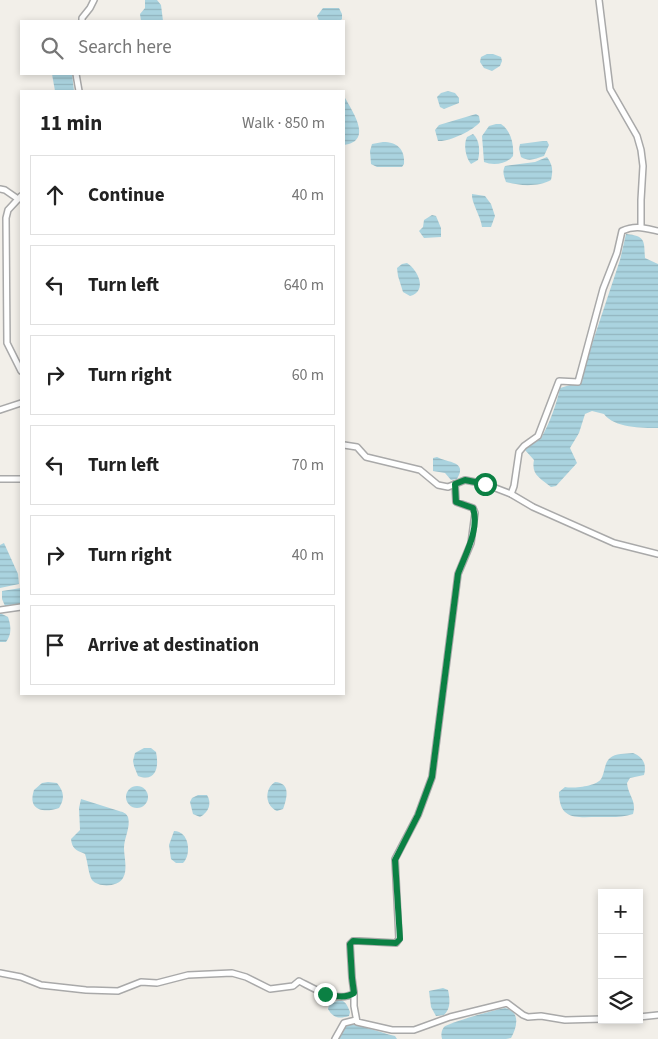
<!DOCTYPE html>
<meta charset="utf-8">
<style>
:root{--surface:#fff;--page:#f6f6f6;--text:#222;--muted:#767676;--line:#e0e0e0}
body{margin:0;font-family:"Source Sans 3",sans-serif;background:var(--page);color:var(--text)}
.controls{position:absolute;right:15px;bottom:15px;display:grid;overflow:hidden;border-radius:0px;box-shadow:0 2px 8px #0003}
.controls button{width:45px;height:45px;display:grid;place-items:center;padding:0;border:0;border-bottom:1px solid var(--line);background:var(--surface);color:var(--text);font:25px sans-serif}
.stop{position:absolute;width:15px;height:15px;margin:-11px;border:4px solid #0b8043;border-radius:50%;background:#fff}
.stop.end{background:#0b8043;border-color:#fff;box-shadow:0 1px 5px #0008}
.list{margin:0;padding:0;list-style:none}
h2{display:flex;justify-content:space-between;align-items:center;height:65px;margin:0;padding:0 20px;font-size:21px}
h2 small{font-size:16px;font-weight:400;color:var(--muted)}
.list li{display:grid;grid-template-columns:32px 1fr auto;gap:15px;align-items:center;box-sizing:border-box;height:80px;margin:0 10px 10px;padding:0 10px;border:1px solid var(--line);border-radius:0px}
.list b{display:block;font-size:19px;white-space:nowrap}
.list em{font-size:16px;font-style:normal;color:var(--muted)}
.icon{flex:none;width:28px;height:28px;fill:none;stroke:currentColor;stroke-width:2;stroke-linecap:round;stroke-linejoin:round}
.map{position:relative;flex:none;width:658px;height:1039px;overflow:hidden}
.search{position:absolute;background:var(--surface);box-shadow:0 2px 8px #0003;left:20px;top:20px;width:325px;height:55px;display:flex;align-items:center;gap:12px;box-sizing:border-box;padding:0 18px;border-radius:0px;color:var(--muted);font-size:19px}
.panel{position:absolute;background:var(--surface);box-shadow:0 2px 8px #0003;left:20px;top:90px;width:325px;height:605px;border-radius:0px}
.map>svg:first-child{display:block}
</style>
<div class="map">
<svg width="658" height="1039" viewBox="0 0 658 1039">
<defs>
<pattern id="water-rules" width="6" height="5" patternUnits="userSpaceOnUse" patternTransform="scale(1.25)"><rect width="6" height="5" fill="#aad3df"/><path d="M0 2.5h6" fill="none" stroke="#92b5bf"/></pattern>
</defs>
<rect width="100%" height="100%" fill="#f2efe9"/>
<!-- water -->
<g fill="url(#water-rules)">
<polygon points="145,0 157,0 161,5 163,21 141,21 140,14 145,8"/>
<polygon points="323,8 339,8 342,14 342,19 340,21 319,21 317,16"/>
<polygon points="487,54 493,54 501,57 502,61 500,66 492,71 484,68 480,62 481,57"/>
<polygon points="52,74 72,74 74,91 55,91"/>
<polygon points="448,91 455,93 459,98 459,103 444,109 440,107 437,97 441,93"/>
<path d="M344 96C352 111 374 141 344 145Z"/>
<path d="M476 114 479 116 480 122C474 130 449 142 438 141L435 130 439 125Z"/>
<path d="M496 124H501C511 131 514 144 513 156 507 164 493 166 484 162L482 136 489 126Z"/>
<path d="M473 134C480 140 480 152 478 160L471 164C466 158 463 145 467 137Z"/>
<path d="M543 141H547L549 145 544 156C535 159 529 162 521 157L519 149 520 144Z"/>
<path d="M383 142C397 142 405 149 404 164L402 167H377L371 164 370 151 372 144Z"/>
<path d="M547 157C553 165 553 171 551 180 539 187 519 186 506 182 504 176 502 172 505 166L535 162Z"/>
<path d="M472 194 485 196 491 204 495 216 491 227H482C481 217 471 202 472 194Z"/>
<polygon points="432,215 436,216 441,228 441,237 424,238 419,231 423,227 424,220"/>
<path d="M626 234C646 236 644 241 645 258L658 264V428C642 428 614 428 604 414L592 411 585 414 579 433 570 448 577 463 556 486 551 487C540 478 531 475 534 460L525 450C529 444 536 443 541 438 549 425 557 403 560 388L570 385H579L582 382 584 368 620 260Z"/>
<path d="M407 263C418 270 428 291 410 296L403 292 398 276 397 268 402 264Z"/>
<path d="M437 457C448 463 468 461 457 479L451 480 445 473 433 471V458Z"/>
<polygon points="4,543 18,574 19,584 0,588 0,545"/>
<polygon points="21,588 21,606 5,606 2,599 2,591"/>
<path d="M0 613 8 617C11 626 12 634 6 642H0Z"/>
<path d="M144 748H151L156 752C159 765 157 783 138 776L134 766 133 761 135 753Z"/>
<path d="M633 753C643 757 647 764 644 775L630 778 627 783C628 795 637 801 633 814 622 818 610 817 598 817 577 817 559 821 559 792L565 787C573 789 597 786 601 779 605 773 604 763 610 758 615 753 626 754 633 753Z"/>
<path d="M48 782 57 783C64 792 65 798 59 808 44 813 27 811 34 790L42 783Z"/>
<path d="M275 782C291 783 287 798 283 809L277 811C265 806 264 789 275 782Z"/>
<circle cx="137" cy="797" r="11"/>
<path d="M198 795H207C212 803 209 812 200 817L193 814 190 802 192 798Z"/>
<path d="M81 799 119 811C123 812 126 813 128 817 131 827 124 838 124 848 124 857 128 870 123 878 118 887 99 888 92 880 88 873 88 862 85 854 76 850 72 849 71 839L80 830 79 808Z"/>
<path d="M174 831C189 831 192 854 183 863H176L171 859 169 845Z"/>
<path d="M443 988 448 990C450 999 451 1008 444 1015L436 1016 431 1007 429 991Z"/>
<path d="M339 1000C346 1001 347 1005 350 1012L349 1016C339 1019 333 1018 328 1009L329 1005Z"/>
<path d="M505 1008C521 1012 517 1027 511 1038L506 1039H442C441 1035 441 1031 444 1027 448 1023 497 1009 505 1008Z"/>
<path d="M346 1024C363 1025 378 1032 395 1036L397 1039H339L341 1030Z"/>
</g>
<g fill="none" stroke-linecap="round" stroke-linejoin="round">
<!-- minor casing -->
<g stroke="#a9a9a9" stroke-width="8">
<g id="minor">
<polyline points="599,0 610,89 637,136 641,150 643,166 641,200 641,227"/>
<polyline points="82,21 82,18 90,8 94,0"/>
<polyline points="76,74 79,91"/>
<polyline points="0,189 5,190 18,199"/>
<polyline points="21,196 8,210 6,218 7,343 21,371"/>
<polyline points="0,410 21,403"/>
<polyline points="344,445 357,447 366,457 420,470 438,485 448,487 465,480 485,484 511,494 533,507 614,543 658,554"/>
<polyline points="0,479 21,479"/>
<path d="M511 494 514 486 519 452 524 446 538 436 559 381 578 382 603 289 617 253 622 231C635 225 644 228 658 231"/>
<polyline points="0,610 21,607"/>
<path d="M0 973 21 977 41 985 86 990 118 991 141 982 157 983 188 975 232 973 246 977 270 989 293 986 299 981C315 989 338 1004 354 993L352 978 350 944 353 941H359L396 943 399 939 395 859 418 815 432 777 458 574 471 543 475 513 473 508 456 502 455 484"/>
<polyline points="354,993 354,1006 357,1022 392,1030 414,1030 450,1017 507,1003 523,1015 528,1017 541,1016 565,1020 602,1019"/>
<polyline points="639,1017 658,1015"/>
<polyline points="335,1039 344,1023 356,1020"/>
</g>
</g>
<!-- minor -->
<use href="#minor" stroke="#fff" stroke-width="5"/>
</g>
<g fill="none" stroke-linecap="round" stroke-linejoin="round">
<!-- route -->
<path stroke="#0b8043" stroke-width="6" d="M325 994C335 996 345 999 354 993L352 978 350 944 353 941 396 943 400 939 395 860 418 815 432 777 458 574C465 555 480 529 473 508L456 502 455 484 465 480 485 484"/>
</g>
</svg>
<div class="controls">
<button>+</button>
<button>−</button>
<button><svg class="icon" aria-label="layers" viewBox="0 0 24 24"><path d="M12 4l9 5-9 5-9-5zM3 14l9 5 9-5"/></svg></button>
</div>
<div class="stop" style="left:485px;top:484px"></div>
<div class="stop end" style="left:325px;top:994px"></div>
<div class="search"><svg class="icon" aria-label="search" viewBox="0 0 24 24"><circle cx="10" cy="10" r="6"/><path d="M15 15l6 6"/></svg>Search here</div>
<section class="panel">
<h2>11 min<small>Walk · 850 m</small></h2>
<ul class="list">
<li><svg class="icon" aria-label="ahead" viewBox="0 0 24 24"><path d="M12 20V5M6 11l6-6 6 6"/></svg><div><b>Continue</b></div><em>40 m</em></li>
<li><svg class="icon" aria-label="left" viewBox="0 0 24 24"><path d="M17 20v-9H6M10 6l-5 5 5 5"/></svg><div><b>Turn left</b></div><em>640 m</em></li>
<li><svg class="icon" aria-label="right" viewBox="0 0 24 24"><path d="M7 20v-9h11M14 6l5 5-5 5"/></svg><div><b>Turn right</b></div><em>60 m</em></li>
<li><svg class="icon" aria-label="left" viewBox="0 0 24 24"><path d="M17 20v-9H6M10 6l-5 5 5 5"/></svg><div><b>Turn left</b></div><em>70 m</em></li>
<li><svg class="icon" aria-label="right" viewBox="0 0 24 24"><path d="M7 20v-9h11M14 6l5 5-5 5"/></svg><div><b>Turn right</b></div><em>40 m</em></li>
<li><svg class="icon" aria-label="arrive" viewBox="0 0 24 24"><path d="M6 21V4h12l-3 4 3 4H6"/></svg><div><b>Arrive at destination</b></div></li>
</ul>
</section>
</div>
